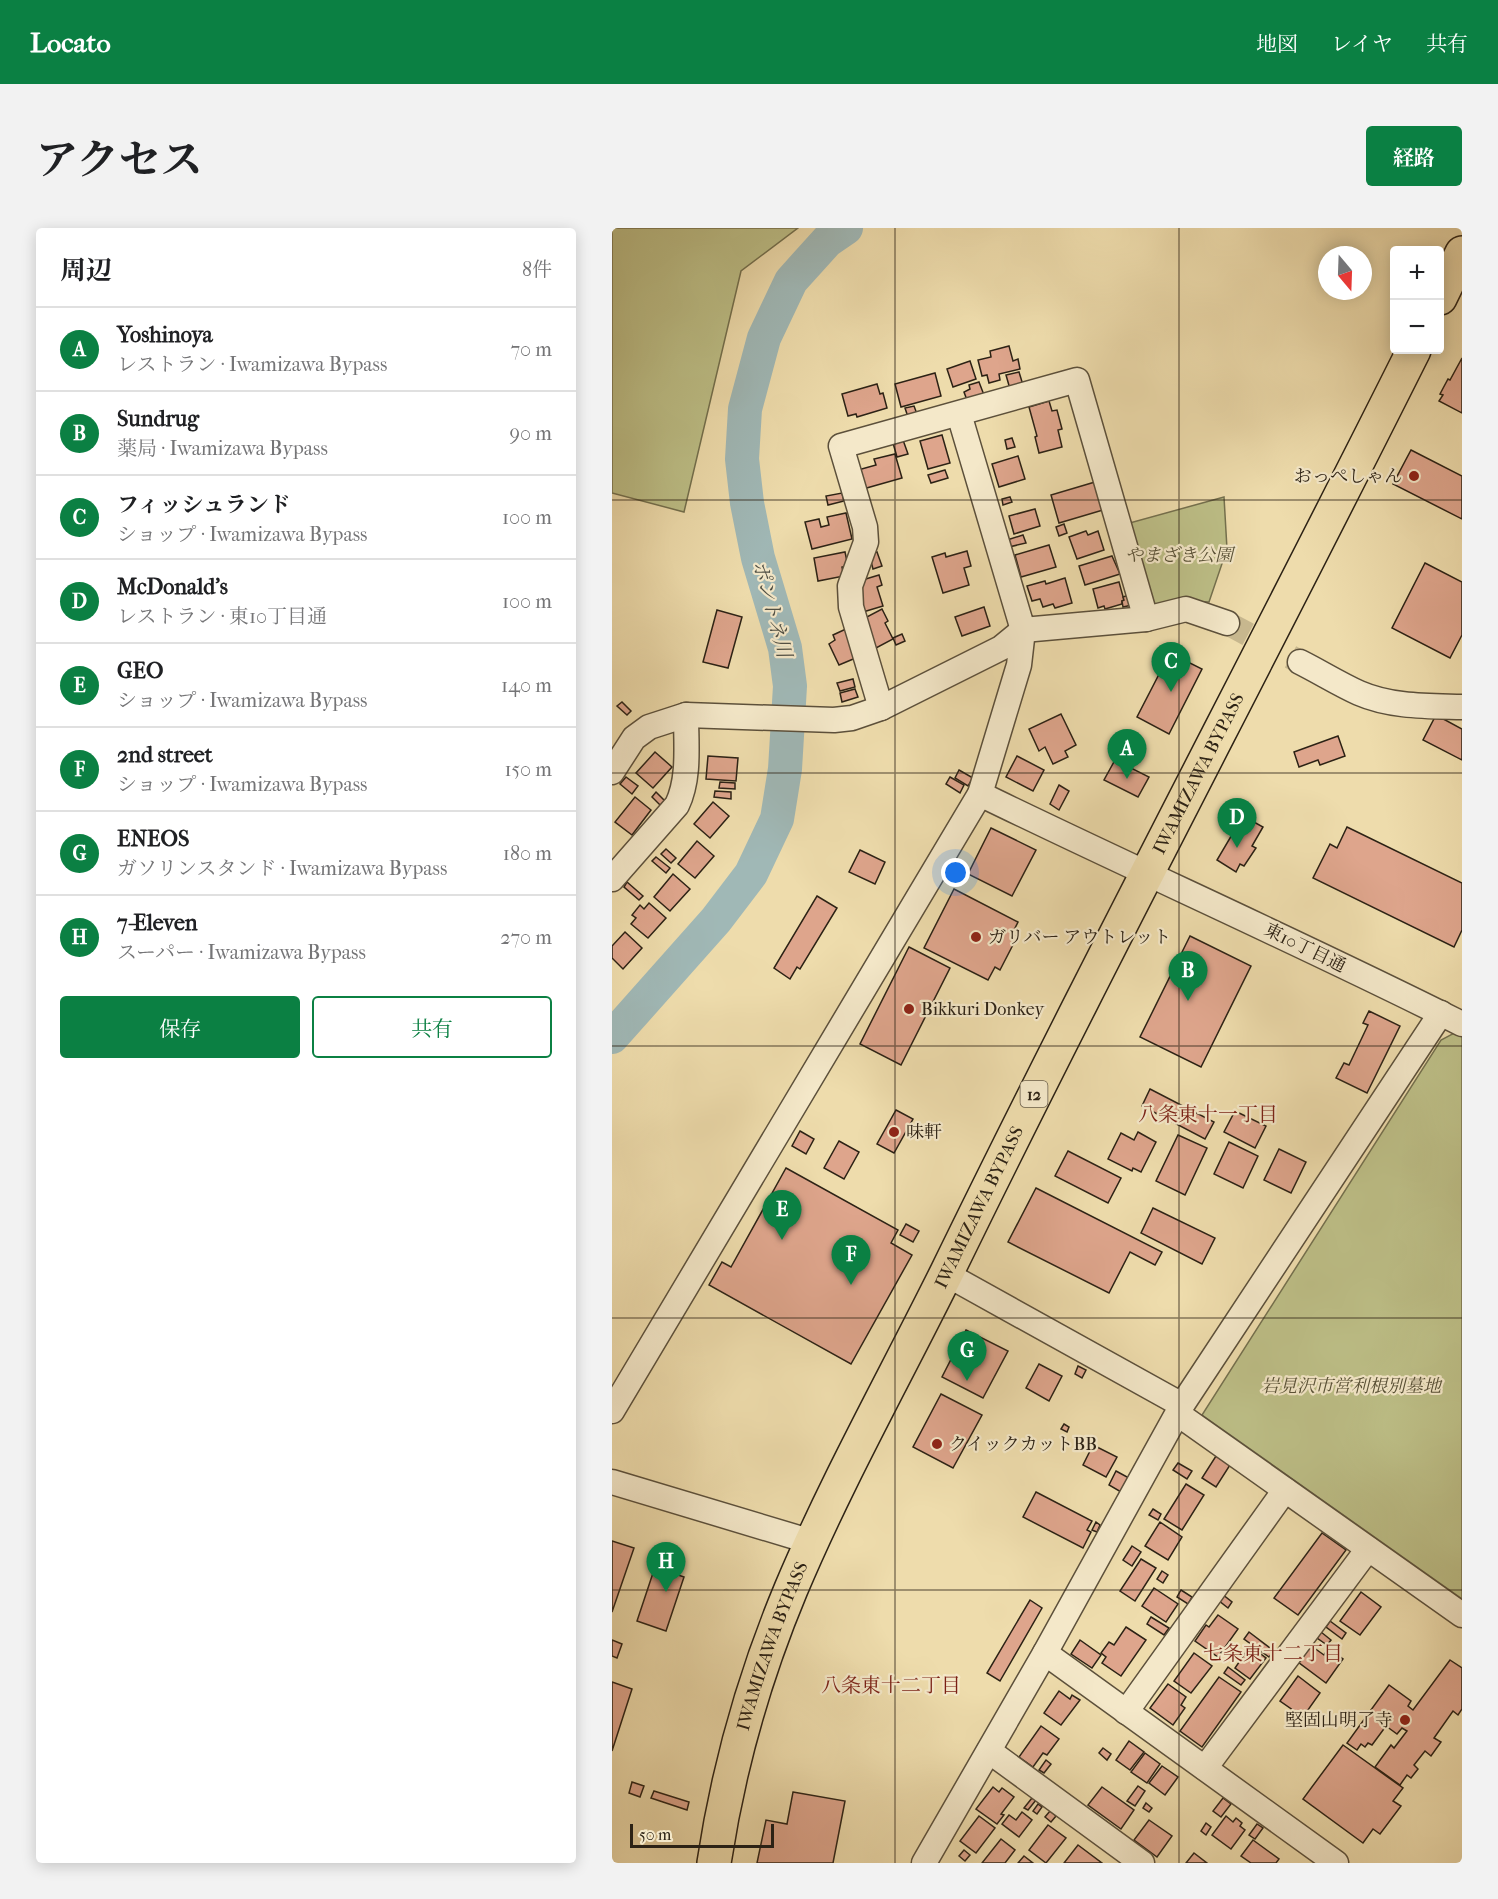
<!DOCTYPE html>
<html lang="ja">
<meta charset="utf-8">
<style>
:root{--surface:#fff;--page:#f2f2f2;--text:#202124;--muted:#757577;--line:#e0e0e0;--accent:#0b8043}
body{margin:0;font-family:"IM FELL French Canon","Noto Serif JP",serif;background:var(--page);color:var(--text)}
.controls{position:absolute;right:18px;top:18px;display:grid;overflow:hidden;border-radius:6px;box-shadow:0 3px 15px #0003}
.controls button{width:54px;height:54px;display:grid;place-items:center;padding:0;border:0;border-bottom:2px solid var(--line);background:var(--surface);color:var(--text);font:30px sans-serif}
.compass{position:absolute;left:706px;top:18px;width:54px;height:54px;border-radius:50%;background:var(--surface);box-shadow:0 3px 15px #0003;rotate:161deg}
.scale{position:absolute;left:18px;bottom:15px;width:144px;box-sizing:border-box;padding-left:6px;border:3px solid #2c2215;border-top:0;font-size:16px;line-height:21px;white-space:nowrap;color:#2c2215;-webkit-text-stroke:4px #f4e8c9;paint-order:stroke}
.you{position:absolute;left:344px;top:645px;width:21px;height:21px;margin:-15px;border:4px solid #fff;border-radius:50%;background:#1a73e8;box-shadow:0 0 0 9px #1a73e833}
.badge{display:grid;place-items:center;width:39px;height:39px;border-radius:50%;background:var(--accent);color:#fff;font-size:20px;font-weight:700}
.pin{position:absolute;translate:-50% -50px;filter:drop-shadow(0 2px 3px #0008)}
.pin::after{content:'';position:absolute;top:32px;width:21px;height:18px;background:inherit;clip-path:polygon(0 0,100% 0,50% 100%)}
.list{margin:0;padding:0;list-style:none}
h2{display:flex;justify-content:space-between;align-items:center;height:78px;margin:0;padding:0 24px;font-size:26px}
h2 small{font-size:20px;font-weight:400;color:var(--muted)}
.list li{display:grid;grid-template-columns:39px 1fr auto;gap:18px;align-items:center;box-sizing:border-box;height:84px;padding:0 24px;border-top:2px solid var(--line)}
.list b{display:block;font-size:22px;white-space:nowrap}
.list p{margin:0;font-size:20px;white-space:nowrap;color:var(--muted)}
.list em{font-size:20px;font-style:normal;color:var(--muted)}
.actions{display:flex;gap:12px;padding:18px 24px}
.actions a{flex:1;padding:14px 0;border:2px solid var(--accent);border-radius:6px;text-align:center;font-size:21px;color:var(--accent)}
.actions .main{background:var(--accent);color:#fff}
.map{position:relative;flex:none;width:850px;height:1635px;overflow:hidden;border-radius:6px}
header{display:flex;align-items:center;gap:36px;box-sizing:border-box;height:84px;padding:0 30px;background:var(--accent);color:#fff}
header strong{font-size:28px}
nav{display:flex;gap:33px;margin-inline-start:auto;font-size:21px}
.intro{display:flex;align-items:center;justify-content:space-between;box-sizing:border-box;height:144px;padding:0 36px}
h1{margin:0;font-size:42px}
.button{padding:15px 27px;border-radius:6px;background:var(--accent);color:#fff;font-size:21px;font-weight:700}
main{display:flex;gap:36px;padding:0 36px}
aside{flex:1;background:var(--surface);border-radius:6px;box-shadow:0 3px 15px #0003}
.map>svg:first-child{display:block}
</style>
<header>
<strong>Locato</strong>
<nav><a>地図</a><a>レイヤ</a><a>共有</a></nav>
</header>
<div class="intro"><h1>アクセス</h1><a class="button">経路</a></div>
<main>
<aside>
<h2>周辺<small>8件</small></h2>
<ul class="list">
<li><span class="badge">A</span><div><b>Yoshinoya</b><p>レストラン · Iwamizawa Bypass</p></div><em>70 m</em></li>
<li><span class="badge">B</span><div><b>Sundrug</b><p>薬局 · Iwamizawa Bypass</p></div><em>90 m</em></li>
<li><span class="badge">C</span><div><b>フィッシュランド</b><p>ショップ · Iwamizawa Bypass</p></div><em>100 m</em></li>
<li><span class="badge">D</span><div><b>McDonald's</b><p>レストラン · 東10丁目通</p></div><em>100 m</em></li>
<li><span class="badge">E</span><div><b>GEO</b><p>ショップ · Iwamizawa Bypass</p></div><em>140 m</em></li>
<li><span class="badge">F</span><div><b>2nd street</b><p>ショップ · Iwamizawa Bypass</p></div><em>150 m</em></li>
<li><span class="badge">G</span><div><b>ENEOS</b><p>ガソリンスタンド · Iwamizawa Bypass</p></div><em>180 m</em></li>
<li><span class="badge">H</span><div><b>7-Eleven</b><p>スーパー · Iwamizawa Bypass</p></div><em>270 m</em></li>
</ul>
<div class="actions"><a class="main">保存</a><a>共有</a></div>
</aside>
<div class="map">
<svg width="850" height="1635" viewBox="0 0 850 1635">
<rect width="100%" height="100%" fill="#eedcac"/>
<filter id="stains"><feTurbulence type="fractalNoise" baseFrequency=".00333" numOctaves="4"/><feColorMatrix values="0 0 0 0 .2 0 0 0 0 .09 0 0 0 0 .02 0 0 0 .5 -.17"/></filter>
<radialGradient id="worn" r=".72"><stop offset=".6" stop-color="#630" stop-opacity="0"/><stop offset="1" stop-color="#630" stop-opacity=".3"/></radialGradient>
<!-- green -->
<g fill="#bdbf87" stroke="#74704e" stroke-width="1.5">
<polygon points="0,0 186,0 129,43 72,284 0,265"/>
<polygon points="612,269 615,321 597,374 573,373 539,383 514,296"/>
<polygon points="850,801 850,1371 590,1187 829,812"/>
</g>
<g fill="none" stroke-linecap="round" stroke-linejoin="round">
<!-- river -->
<polyline stroke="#a0b8b6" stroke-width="34" points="0,809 104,692 139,646 165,591 173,541 178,458 173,420 146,330 135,275 130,231 133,181 152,110 179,53 215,13 234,0"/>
</g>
<!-- building -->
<g fill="#dea58c" stroke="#2c2215" stroke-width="1.5">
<polygon points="397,118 401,133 406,131 408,141 387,146 388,152 377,155 375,147 370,148 366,132 379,129 378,123"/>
<polygon points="850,130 850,185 827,173 831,167 828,166 836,151 838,152"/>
<polygon points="358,133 364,151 341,159 335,141"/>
<polygon points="407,144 411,157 398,161 394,147"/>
<polygon points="323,145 329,168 289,179 283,156"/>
<polygon points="367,154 372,167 355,172 352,164 358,161 357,157"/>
<polygon points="265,156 268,166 271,165 275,180 245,189 244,186 236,188 230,166"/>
<polygon points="437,173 440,183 445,182 450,201 446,202 450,219 427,225 423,209 425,208 417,179"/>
<polygon points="302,178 305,186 296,189 293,180"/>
<polygon points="330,207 338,235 316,241 308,213"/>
<polygon points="400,210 403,219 395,221 393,212"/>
<polygon points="291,212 296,226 285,229 281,215"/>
<polygon points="799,222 850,248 850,291 781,256"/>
<polygon points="283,226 290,250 251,261 246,242 264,237 262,231"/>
<polygon points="406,228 413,251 387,259 380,236"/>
<polygon points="333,242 336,250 319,255 316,247"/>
<polygon points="483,254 491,282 447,295 439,267"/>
<polygon points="230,265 232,273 216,277 214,268"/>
<polygon points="398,269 400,274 391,277 390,271"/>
<polygon points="423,281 428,298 402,306 397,288"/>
<polygon points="234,285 240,311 200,321 193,294 207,291 209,299 217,297 215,289"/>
<polygon points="452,296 455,305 447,308 444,299"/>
<polygon points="474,303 476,307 486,303 492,322 465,331 457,309"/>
<polygon points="411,307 414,315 397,319 395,312"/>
<polygon points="437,317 444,339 409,349 403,327"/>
<polygon points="355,323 359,338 352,340 357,357 331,365 320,329 333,325 334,329"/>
<polygon points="233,324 236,338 230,339 232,348 206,353 202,330"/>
<polygon points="265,324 270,338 261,341 257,326"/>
<polygon points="500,328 508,346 473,357 467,338"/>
<polygon points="813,335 850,354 850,407 838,430 780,400"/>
<polygon points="267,347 270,357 265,359 271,378 251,384 247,353"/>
<polygon points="453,350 460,375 443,380 441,376 431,379 428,371 420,373 415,358 433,353 434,356"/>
<polygon points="507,354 512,372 510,373 510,376 493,381 492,378 486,380 481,361"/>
<polygon points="517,367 520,377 511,379 510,373 512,372 511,369"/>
<polygon points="372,379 378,398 350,408 343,389"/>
<polygon points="270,381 276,393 273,395 281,411 264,420 249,392"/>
<polygon points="105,382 130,389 116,440 91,434"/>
<polygon points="236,400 246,429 227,437 217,416 223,412 221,407"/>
<polygon points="290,406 293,413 284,417 281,410"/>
<polygon points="558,425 590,441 557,506 525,489"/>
<polygon points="241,451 243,459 228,463 225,455"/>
<polygon points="243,461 246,469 230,474 228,465"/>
<polygon points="10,474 19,483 15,487 5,478"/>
<polygon points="449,486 464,517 453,523 456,529 441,536 433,519 427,523 417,501"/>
<polygon points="824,487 850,501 850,532 811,512"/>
<polygon points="726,508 733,528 708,537 706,532 687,539 682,524"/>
<polygon points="43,524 60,539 41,560 24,545"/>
<polygon points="96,528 126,530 124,553 94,551"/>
<polygon points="405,528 432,542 421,563 394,549"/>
<polygon points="503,532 537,549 526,569 492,552"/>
<polygon points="347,542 361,550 356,558 343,550"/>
<polygon points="14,549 26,558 20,566 8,556"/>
<polygon points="338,549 352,557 348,565 334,556"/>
<polygon points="108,554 123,555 123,561 107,560"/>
<polygon points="447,557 457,563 447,582 438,576"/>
<polygon points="103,563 119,564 119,571 102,569"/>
<polygon points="44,564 54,574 50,579 40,569"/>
<polygon points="23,569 39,582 20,607 3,594"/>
<polygon points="101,574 117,588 98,610 82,596"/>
<polygon points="631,588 651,599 640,618 644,620 632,638 628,636 624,644 605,632"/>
<polygon points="735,599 850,655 850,702 842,719 701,650 718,616 725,620"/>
<polygon points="379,600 424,622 400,668 356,646"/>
<polygon points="85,613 102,628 83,650 66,636"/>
<polygon points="54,621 64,630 59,635 49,626"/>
<polygon points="248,622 273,634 263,656 237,644"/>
<polygon points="44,629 58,640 54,645 40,633"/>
<polygon points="61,646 78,661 58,683 42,669"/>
<polygon points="15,654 31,668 27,672 12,659"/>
<polygon points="342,661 406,694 400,706 405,709 388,742 383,739 376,752 312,720"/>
<polygon points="205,668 225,680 188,741 185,739 178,751 162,740"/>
<polygon points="37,675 54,690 36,710 19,696 24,690 20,687 28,677 32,681"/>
<polygon points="13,704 30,720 11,741 0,730 0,718"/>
<polygon points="578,708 639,738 589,839 528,809"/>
<polygon points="297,719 338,740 289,837 248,816"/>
<polygon points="757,783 788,798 755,865 724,850 732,835 737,837 756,797 751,795"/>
<polygon points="538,861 602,894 593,911 530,878"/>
<polygon points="284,882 301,891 282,925 265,916"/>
<polygon points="623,883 654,898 643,920 612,904"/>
<polygon points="188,903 202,911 194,926 180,918"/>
<polygon points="526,904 544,914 529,944 521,940 520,943 496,931 509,905 522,912"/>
<polygon points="566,907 595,920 573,967 544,953"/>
<polygon points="227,913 247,924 232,951 212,940"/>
<polygon points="617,914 646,928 631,960 602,946"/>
<polygon points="667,921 694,934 679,965 652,952"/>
<polygon points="456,923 509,950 496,975 443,948"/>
<polygon points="174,940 286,1002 279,1015 300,1027 239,1136 97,1057 110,1034 119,1039"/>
<polygon points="424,960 550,1024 543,1037 518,1024 497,1065 396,1014"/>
<polygon points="541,980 603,1010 590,1036 529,1005"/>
<polygon points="294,996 307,1003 301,1014 288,1007"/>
<polygon points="354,1102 396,1123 371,1170 330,1149"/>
<polygon points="427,1136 450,1148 437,1173 414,1160"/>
<polygon points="466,1138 474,1142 470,1150 463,1146"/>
<polygon points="329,1166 370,1187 341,1240 301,1219"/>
<polygon points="452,1196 457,1199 455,1204 449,1201"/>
<polygon points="481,1217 505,1229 494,1249 471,1237"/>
<polygon points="604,1228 618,1237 604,1259 590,1250"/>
<polygon points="566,1235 580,1243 575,1251 561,1242"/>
<polygon points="504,1243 517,1250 509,1264 497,1257"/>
<polygon points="574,1256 592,1267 570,1302 552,1291"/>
<polygon points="424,1264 480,1293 475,1302 479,1304 471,1320 411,1289"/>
<polygon points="541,1281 549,1286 546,1292 537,1287"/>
<polygon points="484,1294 488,1297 485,1304 480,1302"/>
<polygon points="548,1294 570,1309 556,1332 533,1318"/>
<polygon points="710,1305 734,1322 686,1387 662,1370"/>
<polygon points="0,1313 22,1320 0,1384"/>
<polygon points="520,1318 529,1324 520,1338 511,1332"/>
<polygon points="529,1331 544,1340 523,1373 508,1363"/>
<polygon points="43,1339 72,1349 54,1403 25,1393"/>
<polygon points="550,1343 556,1347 551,1355 545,1351"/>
<polygon points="542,1360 566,1376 554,1394 530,1378"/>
<polygon points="569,1362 580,1369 576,1376 565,1369"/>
<polygon points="749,1364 769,1379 748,1407 728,1393"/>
<polygon points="610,1366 620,1374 616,1380 606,1372"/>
<polygon points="418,1372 430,1380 388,1453 375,1445"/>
<polygon points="606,1387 626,1401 606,1429 583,1413 594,1397 597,1399"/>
<polygon points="539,1389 557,1400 552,1407 535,1396"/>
<polygon points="718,1393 734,1405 730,1411 714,1399"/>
<polygon points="514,1399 534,1412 509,1448 490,1435 494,1429 489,1425 497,1414 502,1417"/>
<polygon points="637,1404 662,1423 657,1429 632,1411"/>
<polygon points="709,1404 719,1412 715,1417 705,1410"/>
<polygon points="0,1412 10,1416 5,1430 0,1428"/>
<polygon points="468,1412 489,1427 480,1440 459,1426"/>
<polygon points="698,1417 712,1427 716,1420 731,1431 714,1455 686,1434"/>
<polygon points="638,1418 654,1430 638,1451 623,1440"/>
<polygon points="582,1425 600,1438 579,1465 562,1453"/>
<polygon points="838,1432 850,1440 850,1481 846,1487 841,1483 822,1510 829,1514 819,1528 813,1523 802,1537 806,1541 799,1550 795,1547 788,1557 763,1539 779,1517 782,1520 795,1503 790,1500 785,1506 774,1498 760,1517 756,1515 753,1519 749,1516 745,1522 735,1515 777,1457 799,1473 796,1478 801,1482"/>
<polygon points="616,1439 633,1452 629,1457 612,1445"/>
<polygon points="686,1448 708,1465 691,1489 668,1473"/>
<polygon points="607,1449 629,1464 590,1519 568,1503"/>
<polygon points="0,1454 20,1461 0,1523"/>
<polygon points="556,1456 574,1469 569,1477 573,1480 561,1497 538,1480"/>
<polygon points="447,1463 458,1471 460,1467 468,1472 449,1497 432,1485"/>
<polygon points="429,1498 447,1511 435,1527 431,1525 421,1539 407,1529"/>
<polygon points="517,1513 532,1524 518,1542 504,1532"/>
<polygon points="731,1517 791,1560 781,1573 789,1578 768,1606 761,1601 751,1615 691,1571"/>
<polygon points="491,1520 499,1526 495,1532 487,1525"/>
<polygon points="533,1525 548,1536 535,1555 519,1544"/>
<polygon points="434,1532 439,1536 432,1545 427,1542"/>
<polygon points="550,1538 566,1549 553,1567 537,1555"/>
<polygon points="20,1554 32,1558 28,1569 17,1565"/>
<polygon points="526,1558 533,1563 523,1578 515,1573"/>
<polygon points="381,1559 387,1564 390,1560 402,1569 389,1586 392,1587 385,1596 364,1581"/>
<polygon points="490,1559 522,1582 509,1601 476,1577"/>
<polygon points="42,1563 77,1574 75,1582 39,1570"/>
<polygon points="181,1564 233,1573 221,1635 145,1635 154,1592 175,1596"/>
<polygon points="420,1570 424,1572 416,1582 412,1580"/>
<polygon points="611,1570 619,1576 609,1589 601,1583"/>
<polygon points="534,1575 540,1580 537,1584 531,1580"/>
<polygon points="426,1576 430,1579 425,1586 421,1583"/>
<polygon points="438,1583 444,1588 439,1594 433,1589"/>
<polygon points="410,1584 420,1592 407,1609 390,1596 397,1587 404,1592"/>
<polygon points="367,1588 383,1600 364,1625 348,1613"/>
<polygon points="614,1588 621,1594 624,1590 630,1595 628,1598 633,1602 619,1621 600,1607"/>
<polygon points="537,1592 560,1608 545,1629 522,1612"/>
<polygon points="594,1595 599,1599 594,1607 589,1603"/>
<polygon points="645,1596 651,1600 643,1611 637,1607"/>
<polygon points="436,1597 454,1610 434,1635 417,1622"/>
<polygon points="389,1611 403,1622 393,1635 370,1635"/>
<polygon points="641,1612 667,1631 664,1635 639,1635 629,1628"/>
<polygon points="466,1617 490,1635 452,1635"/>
<polygon points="352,1622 358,1627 353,1633 347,1628"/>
<polygon points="582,1625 595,1635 574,1635"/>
<polygon points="412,1628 421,1635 406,1635"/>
</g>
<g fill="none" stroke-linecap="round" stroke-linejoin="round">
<!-- minor-tunnel -->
<polyline stroke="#c7b78e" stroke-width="24" stroke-dasharray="24 12" stroke-linecap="butt" points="615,395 688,434"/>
<!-- minor casing -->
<g stroke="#5c503b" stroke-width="27">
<g id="minor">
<polyline points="347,186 411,402 534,391"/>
<path d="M688 434C708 444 727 456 747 465 779 479 816 478 850 479"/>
<polyline points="0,544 22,510 37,499 74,487 222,492 240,490 269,480 239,379 238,358 254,314 253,299 229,218 465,152 534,391 574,381 615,395"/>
<path d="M368 566C528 644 691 716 850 796"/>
<path d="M0 651 65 577C78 550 74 516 74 487"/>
<polyline points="334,1046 570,1177"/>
<polyline points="0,1183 368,566 407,437 411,402 389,420 269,480"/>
<polyline points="566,1186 850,1387"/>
<polyline points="0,1254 200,1314"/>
<polyline points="433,1425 724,1635"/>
<polyline points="514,1484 673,1262"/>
<polyline points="377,1523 530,1635"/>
<polyline points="593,1540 756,1321"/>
<polyline points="312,1635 433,1425 570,1177 829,785"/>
</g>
</g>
<!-- highway casing -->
<g stroke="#2c2215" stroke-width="36">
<g id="highway">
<polyline points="828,70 850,25"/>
<path id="s1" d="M102 1635C116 1542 143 1447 179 1361 225 1252 283 1149 335 1044 486 734 648 430 802 122"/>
</g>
</g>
<!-- minor -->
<use href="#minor" stroke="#f4e8c9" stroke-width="24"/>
<!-- highway -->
<use href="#highway" stroke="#eedcac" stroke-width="33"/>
</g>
<!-- grid -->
<path fill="none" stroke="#2c2215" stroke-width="1.5" stroke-opacity="0.55" d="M283 0V1635M567 0V1635M0 272H850M0 545H850M0 818H850M0 1090H850M0 1362H850"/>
<!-- markers -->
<g fill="#8f2418" stroke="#f4e8c9" stroke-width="2">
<circle cx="802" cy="248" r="6"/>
<circle cx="364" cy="709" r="6"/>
<circle cx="297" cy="781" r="6"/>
<circle cx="282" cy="904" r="6"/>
<circle cx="325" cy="1216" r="6"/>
<circle cx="793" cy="1492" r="6"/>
</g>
<g text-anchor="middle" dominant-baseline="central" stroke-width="4.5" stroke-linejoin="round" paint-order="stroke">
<!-- shield labels -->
<rect fill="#f4e8c9" stroke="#685d4b" stroke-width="1.5" x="408.5" y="853" width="27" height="26" rx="4.5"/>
<g font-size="16" font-weight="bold" fill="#2c2215">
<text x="422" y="866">12</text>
</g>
<!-- poi labels -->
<g font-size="18" fill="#2c2215" stroke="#f4e8c9" text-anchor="start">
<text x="790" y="248" text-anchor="end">おっぺしゃん</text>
<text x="376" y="709">ガリバー アウトレット</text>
<text x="309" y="781">Bikkuri Donkey</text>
<text x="294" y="904">味軒</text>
<text x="337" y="1216">クイックカットBB</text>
<text x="781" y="1492" text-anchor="end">堅固山明了寺</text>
</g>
<!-- park labels -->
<g font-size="18" font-style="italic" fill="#585137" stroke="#f4e8c9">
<text x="567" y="327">やまざき公園</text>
<text x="739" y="1158">岩見沢市営利根別墓地</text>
</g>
<!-- street labels -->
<g font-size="18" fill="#2c2215" stroke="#f4e8c9">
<text stroke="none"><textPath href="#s1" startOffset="1197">IWAMIZAWA BYPASS</textPath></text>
<text transform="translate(693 720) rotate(26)">東10丁目通</text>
<text stroke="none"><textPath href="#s1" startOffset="711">IWAMIZAWA BYPASS</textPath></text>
<text stroke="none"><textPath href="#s1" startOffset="225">IWAMIZAWA BYPASS</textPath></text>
</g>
<!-- water labels -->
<g font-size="20" font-style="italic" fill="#4f4f45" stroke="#f4e8c9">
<text transform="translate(160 381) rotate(75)">ポントネ川</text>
</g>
<!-- neighbourhood labels -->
<g font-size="20" fill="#7a1f14" stroke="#f4e8c9">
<text x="596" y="886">八条東十一丁目</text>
<text x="661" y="1425">七条東十二丁目</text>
<text x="279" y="1457">八条東十二丁目</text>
</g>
</g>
<rect width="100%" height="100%" filter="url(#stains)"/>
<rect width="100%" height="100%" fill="url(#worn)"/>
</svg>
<div class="controls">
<button>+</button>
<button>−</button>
</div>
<svg class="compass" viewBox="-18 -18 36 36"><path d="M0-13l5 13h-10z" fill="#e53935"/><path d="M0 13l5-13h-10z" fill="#757577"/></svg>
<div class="scale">50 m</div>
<div class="you"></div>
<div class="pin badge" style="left:515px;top:551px">A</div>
<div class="pin badge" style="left:576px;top:773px">B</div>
<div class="pin badge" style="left:559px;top:464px">C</div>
<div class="pin badge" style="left:625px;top:620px">D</div>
<div class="pin badge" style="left:170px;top:1012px">E</div>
<div class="pin badge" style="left:239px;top:1057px">F</div>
<div class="pin badge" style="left:355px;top:1153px">G</div>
<div class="pin badge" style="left:54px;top:1364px">H</div>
</div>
</main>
